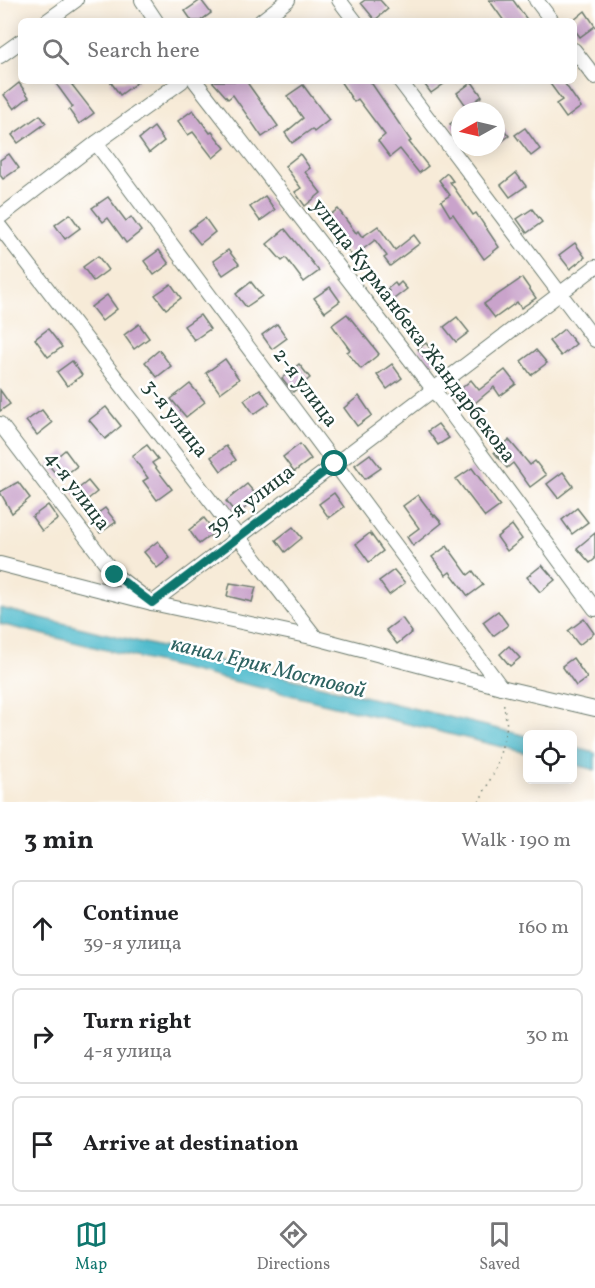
<!DOCTYPE html>
<meta charset="utf-8">
<style>
:root{--surface:#fff;--page:#f6f6f6;--text:#202124;--muted:#757577;--line:#e0e0e0;--accent:#0f766e}
body{margin:0;font-family:Vollkorn,serif;background:var(--page);color:var(--text)}
.controls{position:absolute;right:18px;bottom:18px;display:grid;overflow:hidden;border-radius:9px;box-shadow:0 3px 15px #0003}
.controls button{width:54px;height:54px;display:grid;place-items:center;padding:0;border:0;border-bottom:2px solid var(--line);background:var(--surface);color:var(--text);font:30px sans-serif}
.compass{position:absolute;left:451px;top:102px;width:54px;height:54px;border-radius:50%;background:var(--surface);box-shadow:0 3px 15px #0003;rotate:262deg}
.stop{position:absolute;width:18px;height:18px;margin:-14px;border:4px solid #0f766e;border-radius:50%;background:#fff}
.stop.end{background:#0f766e;border-color:#fff;box-shadow:0 2px 6px #0008}
.list{margin:0;padding:0;list-style:none}
h2{display:flex;justify-content:space-between;align-items:center;height:78px;margin:0;padding:0 24px;font-size:26px}
h2 small{font-size:20px;font-weight:400;color:var(--muted)}
.list li{display:grid;grid-template-columns:39px 1fr auto;gap:18px;align-items:center;box-sizing:border-box;height:96px;margin:0 12px 12px;padding:0 12px;border:2px solid var(--line);border-radius:9px}
.list b{display:block;font-size:22px;white-space:nowrap}
.list p{margin:0;font-size:20px;white-space:nowrap;color:var(--muted)}
.list em{font-size:20px;font-style:normal;color:var(--muted)}
.icon{flex:none;width:33px;height:33px;fill:none;stroke:currentColor;stroke-width:2;stroke-linecap:round;stroke-linejoin:round}
.map{position:relative;flex:none;width:595px;height:802px;overflow:hidden}
.search{position:absolute;background:var(--surface);box-shadow:0 3px 15px #0003;left:18px;right:18px;top:18px;height:66px;display:flex;align-items:center;gap:15px;box-sizing:border-box;padding:0 21px;border-radius:9px;color:var(--muted);font-size:22px}
.sheet{height:402px;background:var(--surface)}
nav{display:flex;justify-content:space-around;align-items:center;box-sizing:border-box;height:84px;border-top:2px solid var(--line);background:var(--surface);font-size:16px;color:var(--muted)}
nav a{display:grid;justify-items:center;gap:3px}
nav .on{color:var(--accent)}
.map>svg:first-child{display:block}
</style>
<div class="map">
<svg width="595" height="802" viewBox="0 0 595 802">
<rect width="100%" height="100%" fill="#fff"/>
<filter id="ink" filterUnits="userSpaceOnUse"><feTurbulence type="fractalNoise" baseFrequency=".0167" numOctaves="2"/><feDisplacementMap in="SourceGraphic" scale="12" xChannelSelector="R" yChannelSelector="G"/><feConvolveMatrix kernelMatrix="1 2 1 2 8 2 1 2 1" color-interpolation-filters="sRGB"/></filter>
<filter id="wash" filterUnits="userSpaceOnUse"><feTurbulence type="fractalNoise" baseFrequency=".008" numOctaves="4" result="noise"/><feDisplacementMap in="SourceGraphic" scale="24" xChannelSelector="R" yChannelSelector="G"/><feGaussianBlur stdDeviation="1.35" result="paint"/><feColorMatrix in="noise" values="0 0 0 0 0 0 0 0 0 0 0 0 0 0 0 0 0 1.4 0 .05"/><feComposite in="paint" operator="in"/></filter>
<g filter="url(#wash)">
<rect width="100%" height="100%" fill="#f7ebd8"/>
<!-- water -->
<g fill="#51bccd" stroke="#387c80" stroke-width="1.5">
<polygon points="0,608 527,736 527,753 0,624"/>
<polygon points="573,747 595,753 595,770 573,764"/>
</g>
<g id="blocks">
<!-- building -->
<g fill="#c9a3cb">
<polygon points="201,0 211,13 200,21 192,21 185,11"/>
<polygon points="365,0 380,0 388,9 375,20 361,3"/>
<polygon points="489,0 513,0 528,21 504,21"/>
<polygon points="585,11 595,26 580,37 574,29 574,20"/>
<polygon points="54,81 69,81 94,113 79,124 69,110 73,107"/>
<polygon points="110,81 139,81 120,95"/>
<polygon points="212,81 246,81 278,126 262,137 233,95 228,99"/>
<polygon points="340,81 370,81 411,141 409,142 428,166 419,173 400,149 390,157 378,141 385,135 358,99 354,102"/>
<polygon points="422,81 448,81 431,93"/>
<polygon points="548,81 563,81 581,107 566,118 556,104 562,100"/>
<polygon points="472,82 482,96 467,107 457,93"/>
<polygon points="19,83 29,97 14,109 4,95"/>
<polygon points="303,85 329,120 314,132 312,129 292,143 285,133 303,118 287,96"/>
<polygon points="193,110 210,133 212,132 225,148 213,158 193,132 188,135 178,121"/>
<polygon points="40,115 46,123 18,143 12,135"/>
<polygon points="460,117 460,138 450,124"/>
<polygon points="496,120 509,136 496,146"/>
<polygon points="154,127 164,141 149,153 139,139"/>
<polygon points="525,128 540,149 531,156 515,135"/>
<polygon points="9,154 19,168 3,179 0,175 0,160"/>
<polygon points="300,154 310,168 305,172 321,193 305,206 295,192 301,188 285,166"/>
<polygon points="447,173 453,181 450,182 473,215 476,213 499,247 484,259 453,214 450,216 441,201 450,195 439,180"/>
<polygon points="516,173 526,186 510,197 501,185"/>
<polygon points="265,196 275,210 260,221 250,207"/>
<polygon points="108,197 126,221 131,217 141,231 126,243 108,218 103,222 92,208"/>
<polygon points="338,209 356,233 358,231 362,237 378,226 395,250 414,235 420,243 390,266 384,258 387,256 375,240 353,257 323,220"/>
<polygon points="532,209 542,222 527,233 517,219"/>
<polygon points="70,214 80,228 65,239 55,225"/>
<polygon points="205,218 215,232 200,244 189,230"/>
<polygon points="285,229 319,271 304,282 286,258 282,261 267,244"/>
<polygon points="575,243 585,257 570,269 559,255"/>
<polygon points="159,250 169,264 154,275 144,261"/>
<polygon points="228,250 239,264 223,275 213,261"/>
<polygon points="98,256 108,270 93,281 83,267"/>
<polygon points="522,278 536,298 521,308 517,302 495,318 484,304"/>
<polygon points="251,282 262,296 246,307 236,294"/>
<polygon points="401,282 407,289 386,305 381,298 389,291 387,289 395,283 397,286"/>
<polygon points="171,284 181,298 166,309 155,295"/>
<polygon points="330,287 340,301 325,312 314,298"/>
<polygon points="107,295 117,309 102,321 91,307"/>
<polygon points="347,314 379,354 361,369 347,352 350,350 332,325"/>
<polygon points="200,315 210,329 194,340 184,326"/>
<polygon points="457,317 469,332 456,342 444,327"/>
<polygon points="139,324 149,338 134,349 124,335"/>
<polygon points="277,324 287,338 272,349 262,335"/>
<polygon points="48,329 62,347 48,357 35,339"/>
<polygon points="564,329 576,344 561,356 549,341"/>
<polygon points="426,343 438,359 430,365 418,349"/>
<polygon points="159,350 171,366 157,377 145,362"/>
<polygon points="536,350 547,363 531,375 521,361"/>
<polygon points="225,359 239,379 220,393 206,373"/>
<polygon points="72,361 82,375 67,386 57,372"/>
<polygon points="299,364 310,378 293,392 282,378"/>
<polygon points="392,364 402,378 387,389 377,375"/>
<polygon points="505,370 516,384 500,396 494,387 469,408 456,393 471,380 479,390"/>
<polygon points="190,384 205,402 186,417 171,399"/>
<polygon points="260,389 270,403 254,414 244,400"/>
<polygon points="0,390 10,404 0,411"/>
<polygon points="359,396 372,415 357,426 344,408"/>
<polygon points="106,407 121,426 105,439 89,420"/>
<polygon points="42,410 52,423 37,435 26,421"/>
<polygon points="438,424 449,438 438,445 428,431"/>
<polygon points="509,440 530,465 535,461 546,475 530,487 513,463 507,468 494,452"/>
<polygon points="300,444 311,459 294,472 283,457"/>
<polygon points="147,445 158,459 152,463 172,489 157,500 143,481 148,478 132,456"/>
<polygon points="226,446 236,460 221,471 211,457"/>
<polygon points="65,450 77,466 60,479 48,464"/>
<polygon points="370,454 381,468 365,479 355,465"/>
<polygon points="472,468 500,506 485,517 456,479"/>
<polygon points="563,472 573,486 558,498 547,484"/>
<polygon points="88,481 97,492 82,504 73,493"/>
<polygon points="18,482 30,498 12,513 0,492"/>
<polygon points="247,484 258,497 237,515 226,501"/>
<polygon points="334,493 344,507 329,518 319,504"/>
<polygon points="418,495 434,516 435,515 442,523 413,546 407,537 419,528 403,506"/>
<polygon points="48,505 58,519 42,531 32,517"/>
<polygon points="105,508 116,522 100,533 90,519"/>
<polygon points="577,508 588,522 572,534 562,520"/>
<polygon points="204,518 215,532 199,544 189,530"/>
<polygon points="512,525 522,539 507,551 497,537"/>
<polygon points="293,527 302,538 285,552 276,540"/>
<polygon points="370,533 383,551 369,562 356,544"/>
<polygon points="595,533 595,559 590,563 577,548"/>
<polygon points="158,541 170,558 157,568 144,552"/>
<polygon points="447,546 468,575 473,571 483,585 468,596 450,572 446,575 432,557"/>
<polygon points="542,565 555,580 540,592 527,577"/>
<polygon points="394,570 405,583 389,595 379,581"/>
<polygon points="230,583 256,587 252,602 227,596"/>
<polygon points="498,611 508,625 493,636 483,622"/>
<polygon points="402,618 412,632 397,644 386,630"/>
<polygon points="584,619 594,633 579,645 568,631"/>
<polygon points="509,646 520,658 510,666 500,654"/>
<polygon points="573,658 587,678 576,686 562,666"/>
</g>
</g>
</g>
<g filter="url(#ink)">
<use href="#blocks" fill-opacity="0" stroke="#6b7a6d" stroke-width="1.5"/>
<g fill="none" stroke-linecap="round" stroke-linejoin="round">
<!-- minor casing -->
<g stroke="#6b7a6d" stroke-width="16">
<g id="minor">
<polyline points="142,0 156,21"/>
<polyline points="339,0 355,21"/>
<polyline points="536,0 552,21"/>
<polyline points="47,21 76,0"/>
<polyline points="261,21 288,0"/>
<polyline points="574,50 595,77"/>
<polyline points="0,56 21,41"/>
<polyline points="195,81 433,389 595,609"/>
<polyline points="400,81 595,340"/>
<polyline points="96,143 501,687"/>
<polyline points="0,217 96,143 182,81"/>
<polyline points="0,227 316,638"/>
<polyline points="0,424 115,575 152,603 595,267"/>
<polyline points="0,564 152,603 316,638 501,687 595,709"/>
</g>
</g>
<!-- path -->
<polyline stroke="#6b7a6d" stroke-width="1.5" stroke-dasharray="1.5 4.5" stroke-linecap="butt" points="479,802 497,766 507,726 503,700"/>
<!-- minor -->
<use href="#minor" stroke="#fff" stroke-width="14"/>
</g>
</g>
<g fill="none" stroke-linecap="round" stroke-linejoin="round" filter="url(#ink)">
<!-- route -->
<polyline stroke="#0f766e" stroke-width="8" points="115,575 152,603 335,464"/>
</g>
<g text-anchor="middle" dominant-baseline="central" stroke-width="5" stroke-linejoin="round" paint-order="stroke">
<!-- street labels -->
<g font-size="21" fill="#1f3d34" stroke="#fff">
<text transform="translate(413 331) rotate(53)">улица Курманбека Жандарбекова</text>
<text transform="translate(305 388) rotate(53)">2-я улица</text>
<text transform="translate(175 419) rotate(52)">3-я улица</text>
<text transform="translate(77 491) rotate(53)">4-я улица</text>
<text transform="translate(251 501) rotate(-37)">39-я улица</text>
</g>
<!-- water labels -->
<g font-size="22" font-style="italic" fill="#2e6362" stroke="#fff">
<text transform="translate(268 668) rotate(14)">канал Ерик Мостовой</text>
</g>
</g>
</svg>
<div class="controls">
<button><svg class="icon" aria-label="locate" viewBox="0 0 24 24"><circle cx="12" cy="12" r="6"/><path d="M12 2v4M12 18v4M2 12h4M18 12h4"/></svg></button>
</div>
<svg class="compass" viewBox="-18 -18 36 36"><path d="M0-13l5 13h-10z" fill="#e53935"/><path d="M0 13l5-13h-10z" fill="#757577"/></svg>
<div class="stop" style="left:335px;top:464px"></div>
<div class="stop end" style="left:115px;top:575px"></div>
<div class="search"><svg class="icon" aria-label="search" viewBox="0 0 24 24"><circle cx="10" cy="10" r="6"/><path d="M15 15l6 6"/></svg>Search here</div>
</div>
<section class="sheet">
<h2>3 min<small>Walk · 190 m</small></h2>
<ul class="list">
<li><svg class="icon" aria-label="ahead" viewBox="0 0 24 24"><path d="M12 20V5M6 11l6-6 6 6"/></svg><div><b>Continue</b><p>39-я улица</p></div><em>160 m</em></li>
<li><svg class="icon" aria-label="right" viewBox="0 0 24 24"><path d="M7 20v-9h11M14 6l5 5-5 5"/></svg><div><b>Turn right</b><p>4-я улица</p></div><em>30 m</em></li>
<li><svg class="icon" aria-label="arrive" viewBox="0 0 24 24"><path d="M6 21V4h12l-3 4 3 4H6"/></svg><div><b>Arrive at destination</b></div></li>
</ul>
</section>
<nav>
<a class="on"><svg class="icon" aria-label="map" viewBox="0 0 24 24"><path d="M3 6l6-2 6 2 6-2v14l-6 2-6-2-6 2zM9 4v14M15 6v14"/></svg>Map</a>
<a><svg class="icon" aria-label="directions" viewBox="0 0 24 24"><path d="M12 3l9 9-9 9-9-9zM9 14v-3h6M13 9l2 2-2 2"/></svg>Directions</a>
<a><svg class="icon" aria-label="saved" viewBox="0 0 24 24"><path d="M7 4h10v16l-5-4-5 4z"/></svg>Saved</a>
</nav>
